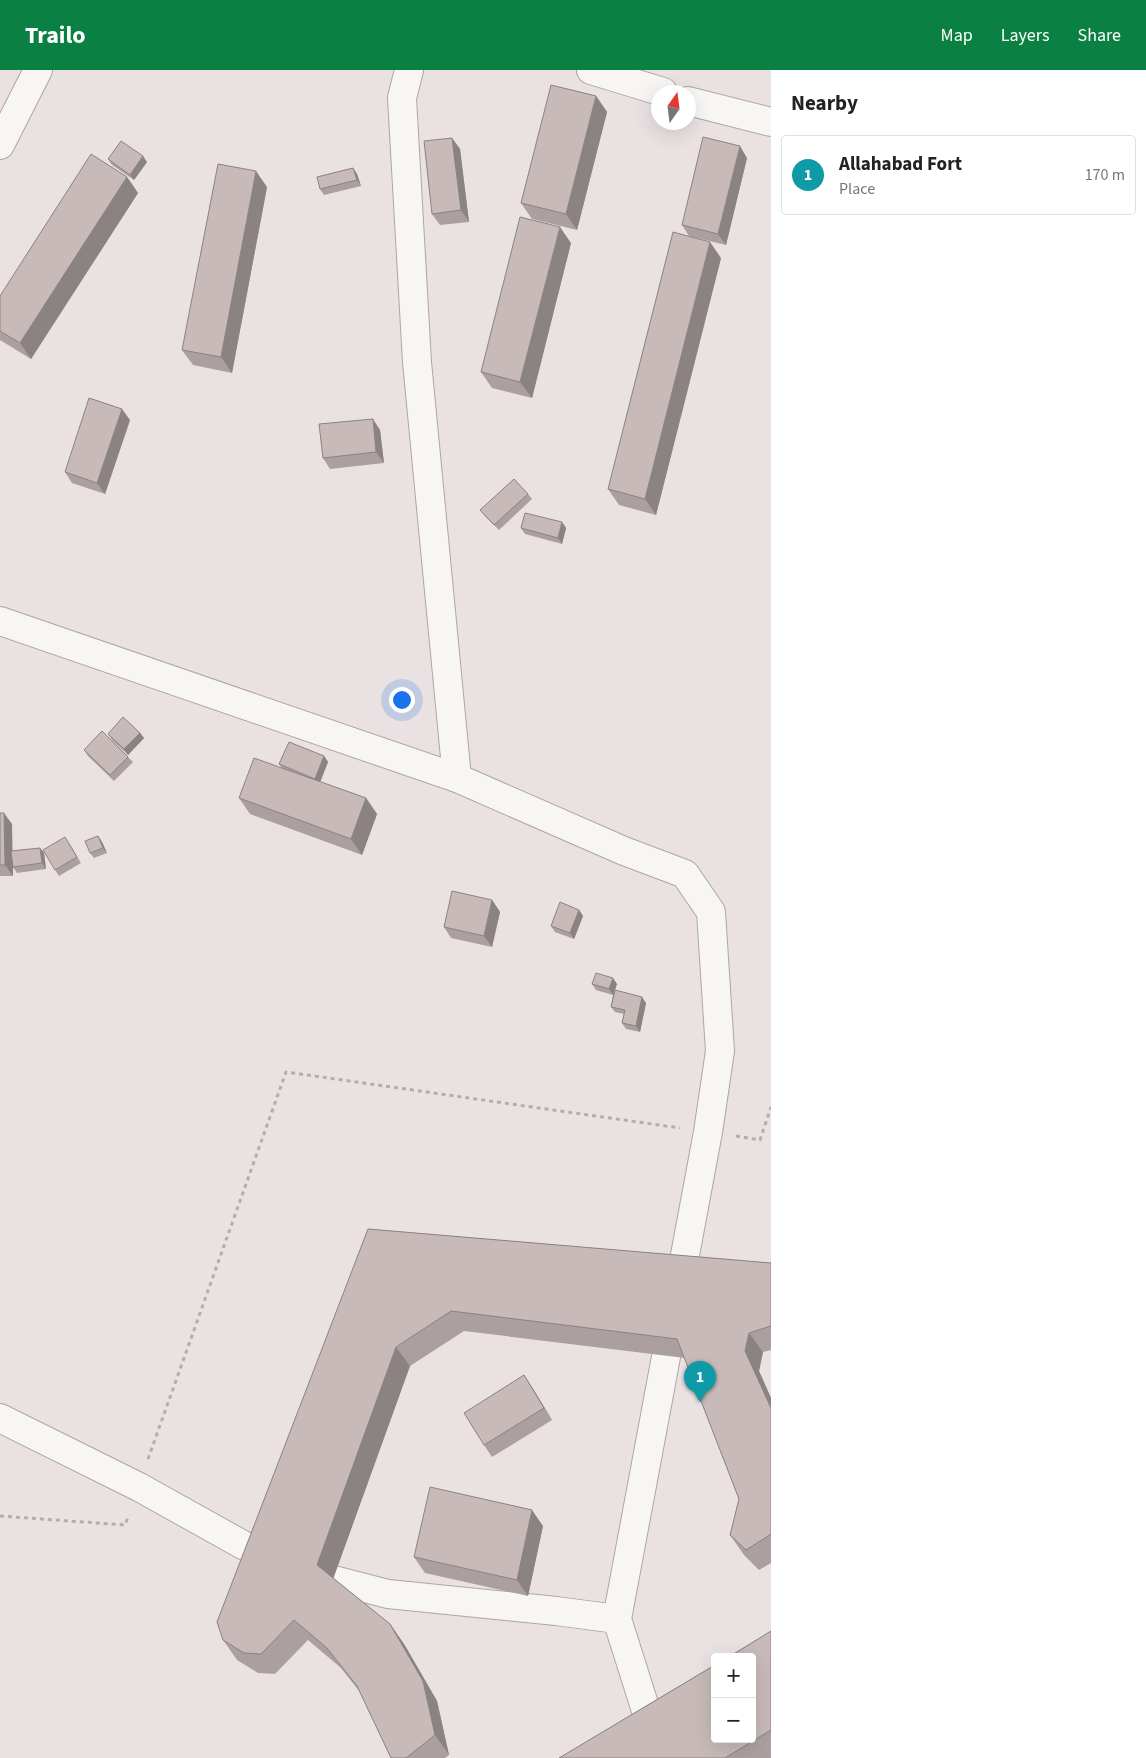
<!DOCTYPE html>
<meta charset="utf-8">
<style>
:root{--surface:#fff;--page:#f2f2f2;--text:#222;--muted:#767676;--line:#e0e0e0;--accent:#0b8043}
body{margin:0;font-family:"Source Sans 3",sans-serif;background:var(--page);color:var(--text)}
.controls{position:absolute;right:15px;bottom:15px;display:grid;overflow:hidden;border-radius:5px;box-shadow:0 5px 20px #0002}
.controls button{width:45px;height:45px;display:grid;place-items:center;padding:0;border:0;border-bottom:1px solid var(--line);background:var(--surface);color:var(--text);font:25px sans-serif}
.compass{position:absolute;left:651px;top:15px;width:45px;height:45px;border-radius:50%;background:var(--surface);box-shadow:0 5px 20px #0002;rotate:14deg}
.you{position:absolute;left:401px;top:629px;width:18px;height:18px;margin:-12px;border:4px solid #fff;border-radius:50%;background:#1a73e8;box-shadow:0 0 0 8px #1a73e833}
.badge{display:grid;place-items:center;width:32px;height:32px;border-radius:50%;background:var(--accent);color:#fff;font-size:16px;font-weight:700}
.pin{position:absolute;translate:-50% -41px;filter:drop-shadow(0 1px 2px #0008)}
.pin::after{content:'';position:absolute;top:26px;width:18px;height:15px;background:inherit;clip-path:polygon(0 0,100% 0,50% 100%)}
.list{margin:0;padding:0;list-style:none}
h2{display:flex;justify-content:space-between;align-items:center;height:65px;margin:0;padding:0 20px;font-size:21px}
h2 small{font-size:16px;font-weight:400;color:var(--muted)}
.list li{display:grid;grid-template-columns:32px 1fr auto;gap:15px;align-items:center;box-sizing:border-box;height:80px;margin:0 10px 10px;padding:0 10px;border:1px solid var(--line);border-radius:5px}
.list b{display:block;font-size:19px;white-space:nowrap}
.list p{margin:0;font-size:16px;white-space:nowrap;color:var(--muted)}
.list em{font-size:16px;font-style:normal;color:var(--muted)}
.map{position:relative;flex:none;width:771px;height:1688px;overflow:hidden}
header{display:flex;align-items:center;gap:30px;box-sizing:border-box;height:70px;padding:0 25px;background:var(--accent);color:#fff}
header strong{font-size:24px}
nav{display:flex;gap:28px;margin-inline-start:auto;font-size:18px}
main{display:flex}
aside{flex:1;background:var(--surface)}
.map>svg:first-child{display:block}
</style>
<header>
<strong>Trailo</strong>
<nav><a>Map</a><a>Layers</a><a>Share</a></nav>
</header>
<main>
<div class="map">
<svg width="771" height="1688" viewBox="0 0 771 1688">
<rect width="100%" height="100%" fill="#eae2e2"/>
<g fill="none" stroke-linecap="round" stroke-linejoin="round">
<!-- minor casing -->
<g stroke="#b1a4a3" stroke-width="30">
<g id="minor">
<polyline points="409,0 402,28 417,292 457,708"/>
<polyline points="591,0 663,22"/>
<polyline points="688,31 771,52"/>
<polyline points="0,75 38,0"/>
<polyline points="0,551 457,708 624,781 685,804 711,842 720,981 708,1062 617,1549 648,1647"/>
<polyline points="0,1348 139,1417 243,1475 303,1502 388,1524 556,1541 617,1549"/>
</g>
</g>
<!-- path -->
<g stroke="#b6acac" stroke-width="3" stroke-dasharray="4 4" stroke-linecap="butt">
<polyline points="736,1066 760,1070 771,1037"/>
<polyline points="148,1389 286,1002 680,1058"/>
<polyline points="0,1446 125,1455 129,1445"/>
</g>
<!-- minor -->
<use href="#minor" stroke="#f8f5f5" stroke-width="28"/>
</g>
<!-- wall -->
<g fill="#aba09f">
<polygon points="596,26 607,42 577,160 532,149 521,133"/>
<polygon points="452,68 460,79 469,152 440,155 432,144"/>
<polygon points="747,88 726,175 689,166 682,155"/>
<polygon points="108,89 147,92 134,110 112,95"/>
<polygon points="353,98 357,104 361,116 324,125 320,119"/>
<polygon points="127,107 138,123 31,289 0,270 0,226"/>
<polygon points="267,117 232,303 193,295 182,280"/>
<polygon points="571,173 532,328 492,318 481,302"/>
<polygon points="721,188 656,445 619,435 608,419"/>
<polygon points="130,350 105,424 72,413 65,402"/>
<polygon points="380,360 384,393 330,399 323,388"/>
<polygon points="528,424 532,429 499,460 484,445 480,440"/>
<polygon points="562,452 566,458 562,474 525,464 521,458"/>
<polygon points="140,663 144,668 128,685 112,670 108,664"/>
<polygon points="84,680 128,687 133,692 114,711 88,686"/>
<polygon points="324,686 328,692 320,712 366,728 377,744 362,785 250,744 239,728 282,698 279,694"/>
<polygon points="0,743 12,754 12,781 40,778 44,783 46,799 17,803 13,797 13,790 13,806 0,806"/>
<polygon points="98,766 102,772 107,783 94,788 90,783"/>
<polygon points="69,773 81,793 59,806 55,800"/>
<polygon points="492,830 500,842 492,877 451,868 444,857"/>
<polygon points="579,840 583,846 574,869 555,862 551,856"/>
<polygon points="592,914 617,914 615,920 646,933 640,962 626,959 622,953 624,944 615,942 611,937 613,925 596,920"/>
<polygon points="368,1159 771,1193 771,1280 763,1282 759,1301 771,1328 771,1493 759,1500 744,1485 730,1465 739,1429 685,1288 464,1261 410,1296 333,1508 390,1554 404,1574 437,1631 449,1685 445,1688 391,1688 360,1622 341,1598 308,1570 275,1604 258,1603 237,1590 223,1570"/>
<polygon points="524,1305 552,1350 492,1387 484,1375"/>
<polygon points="543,1456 528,1526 425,1503 414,1487"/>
<polygon points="771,1561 771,1688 559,1688"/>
</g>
<!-- shaded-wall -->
<g fill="#8b8282">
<polygon points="596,26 607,42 577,160 566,144"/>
<polygon points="452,68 460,79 469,152 461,140"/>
<polygon points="740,76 747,88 726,175 718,164"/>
<polygon points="143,86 147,92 134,110 130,105"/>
<polygon points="353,98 357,104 361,116 357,110"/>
<polygon points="256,101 267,117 232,303 221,287"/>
<polygon points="127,107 138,123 31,289 20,273"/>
<polygon points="560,157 571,173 532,328 520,312"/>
<polygon points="710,172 721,188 656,445 645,429"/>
<polygon points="122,339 130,350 105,424 97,413"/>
<polygon points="373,349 380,360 384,393 376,382"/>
<polygon points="562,452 566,458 562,474 558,468"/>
<polygon points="140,663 144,668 128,685 124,679"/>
<polygon points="324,686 328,692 319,715 315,709"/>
<polygon points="366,728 377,744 362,785 351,769"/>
<polygon points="4,743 12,754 13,806 5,795"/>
<polygon points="98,766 102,772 107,783 103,778"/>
<polygon points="40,778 44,783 46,799 42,793"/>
<polygon points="492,830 500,842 492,877 484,866"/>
<polygon points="579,840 583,846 574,869 570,863"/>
<polygon points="613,908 617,914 613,925 609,919"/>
<polygon points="642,927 646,933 640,962 636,956"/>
<polygon points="749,1263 763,1282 759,1301 771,1328 771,1338 745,1281"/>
<polygon points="396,1277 410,1296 331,1515 317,1495"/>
<polygon points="524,1305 532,1317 552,1350 544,1338"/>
<polygon points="532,1440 543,1456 528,1526 517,1510"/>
<polygon points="390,1554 404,1574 437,1631 449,1685 435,1665"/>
</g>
<!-- building -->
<g fill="#c7bab9" stroke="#8b8282">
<polygon points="551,15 596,26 566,144 521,133"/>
<polygon points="703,67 740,76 718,164 682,155"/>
<polygon points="452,68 461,140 432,144 424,71"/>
<polygon points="121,71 143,86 130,105 108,89"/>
<polygon points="91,84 127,107 20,273 0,261 0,226"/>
<polygon points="218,94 256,101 221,287 182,280"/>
<polygon points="353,98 357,110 320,119 317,107"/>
<polygon points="520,147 560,157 520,312 481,302"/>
<polygon points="673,162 710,172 645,429 608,419"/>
<polygon points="89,328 122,339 97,413 65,402"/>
<polygon points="373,349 376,382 323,388 319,354"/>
<polygon points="514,409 528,424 494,455 480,440"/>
<polygon points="525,443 562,452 558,468 521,458"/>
<polygon points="123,647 140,663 124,679 108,664"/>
<polygon points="102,661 128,687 110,705 84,680"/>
<polygon points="289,672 324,686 315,709 279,694"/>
<polygon points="254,688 366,728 351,769 239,728"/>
<polygon points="0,743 4,743 5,795 0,795"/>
<polygon points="98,766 103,778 90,783 85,771"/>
<polygon points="65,767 77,787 55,800 43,780"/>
<polygon points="40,778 42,793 13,797 11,781"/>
<polygon points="452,821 492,830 484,866 444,857"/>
<polygon points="560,832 579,840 570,863 551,856"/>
<polygon points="596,903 613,908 609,919 592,914"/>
<polygon points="615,920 642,927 636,956 622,953 625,940 611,937"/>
<polygon points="368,1159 771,1193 771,1256 749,1263 745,1281 771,1338 771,1464 746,1480 730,1465 739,1429 677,1269 451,1241 396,1277 317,1495 390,1554 423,1611 435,1665 406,1688 391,1688 357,1616 327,1578 294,1550 261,1584 244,1583 223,1570 217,1552"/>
<polygon points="524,1305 544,1338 484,1375 464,1343"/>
<polygon points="430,1417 532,1440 517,1510 414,1487"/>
<polygon points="771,1561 771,1660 725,1688 559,1688 715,1595 715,1669 752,1669 752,1587 729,1587"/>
</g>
</svg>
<div class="controls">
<button>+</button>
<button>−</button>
</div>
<svg class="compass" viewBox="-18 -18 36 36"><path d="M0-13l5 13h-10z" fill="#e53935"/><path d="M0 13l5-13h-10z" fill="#767676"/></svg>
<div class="you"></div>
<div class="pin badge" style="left:700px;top:1332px;background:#0f9aa8">1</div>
</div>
<aside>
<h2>Nearby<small></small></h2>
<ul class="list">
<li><span class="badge" style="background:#0f9aa8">1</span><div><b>Allahabad Fort</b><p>Place</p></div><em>170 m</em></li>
</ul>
</aside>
</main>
